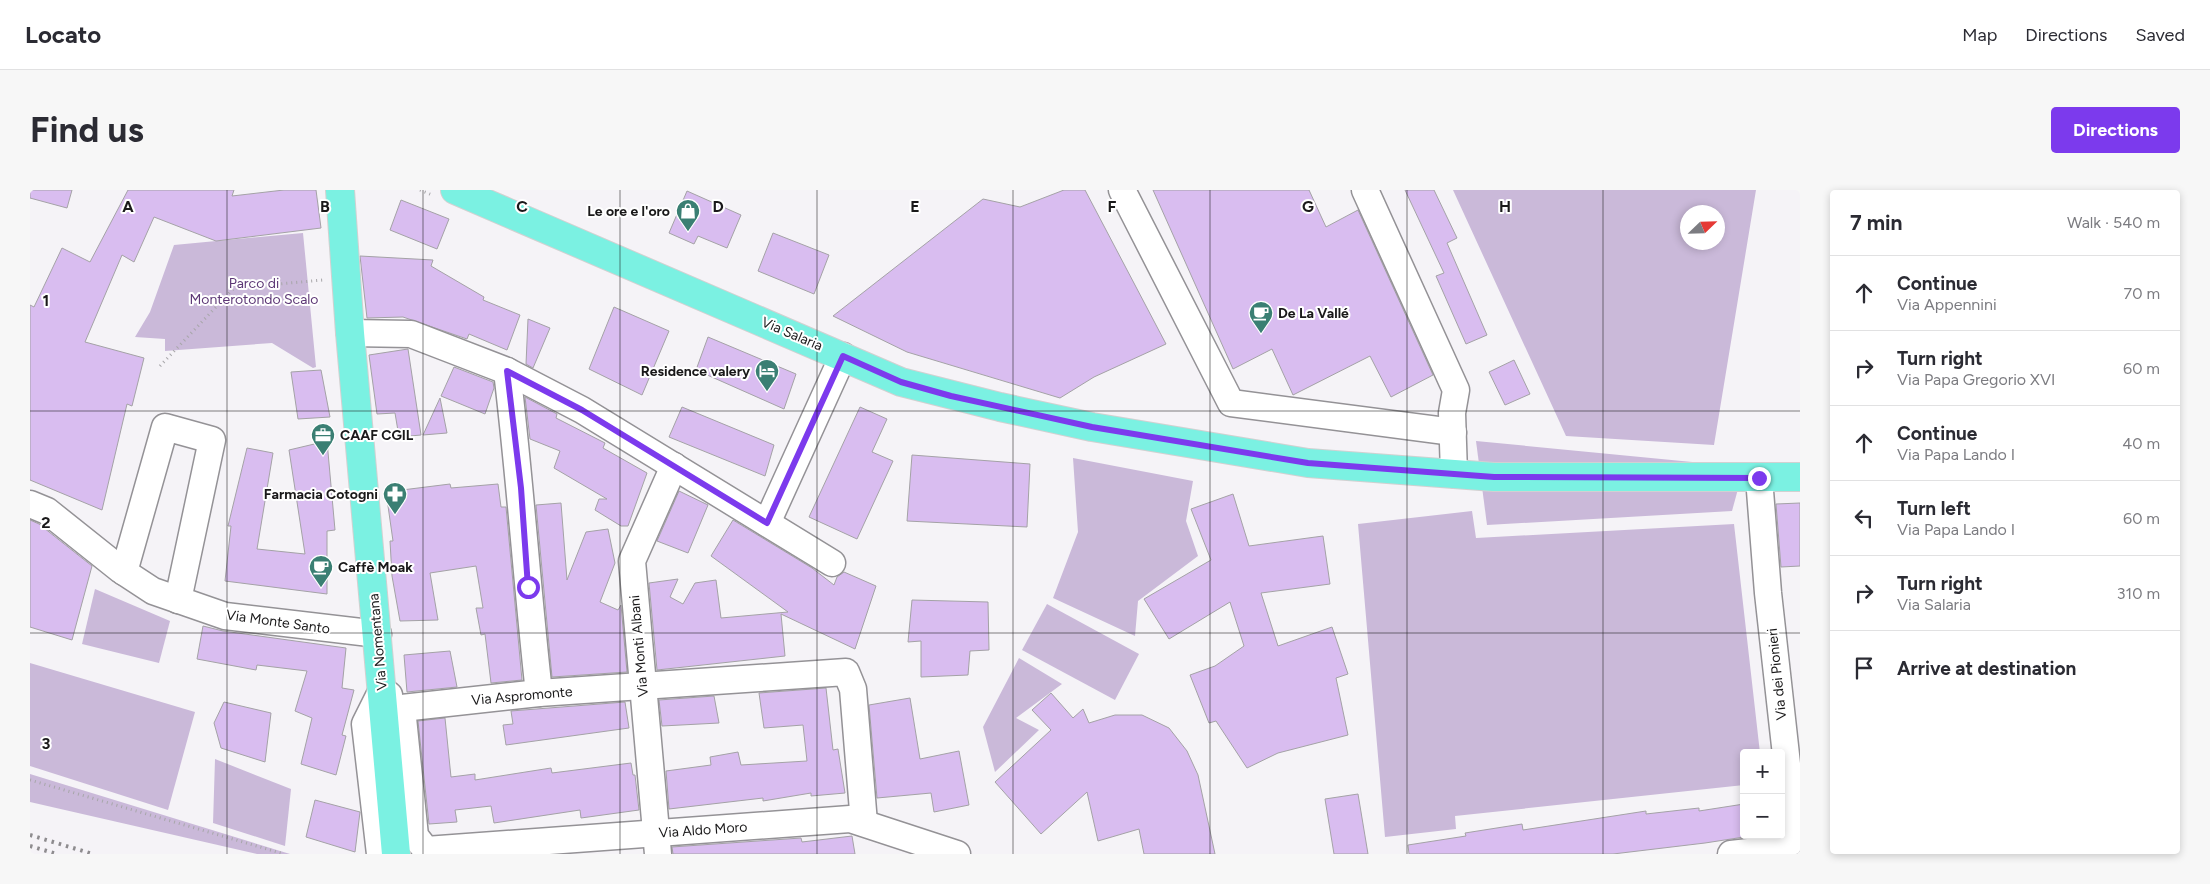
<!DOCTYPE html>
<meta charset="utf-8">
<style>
:root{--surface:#fff;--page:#f7f7f7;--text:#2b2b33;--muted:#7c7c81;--line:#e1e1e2;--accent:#7c3aed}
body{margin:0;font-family:Figtree,sans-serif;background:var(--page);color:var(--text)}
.controls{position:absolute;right:15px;bottom:15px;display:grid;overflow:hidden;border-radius:5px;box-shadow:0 2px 8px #0003}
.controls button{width:45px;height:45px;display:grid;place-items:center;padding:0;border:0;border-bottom:1px solid var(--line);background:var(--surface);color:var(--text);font:25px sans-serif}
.compass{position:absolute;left:1650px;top:15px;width:45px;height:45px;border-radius:50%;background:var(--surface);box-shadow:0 2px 8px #0003;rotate:67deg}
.stop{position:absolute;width:15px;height:15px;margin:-11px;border:4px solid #7c3aed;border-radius:50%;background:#fff}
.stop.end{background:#7c3aed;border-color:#fff;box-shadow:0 1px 5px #0008}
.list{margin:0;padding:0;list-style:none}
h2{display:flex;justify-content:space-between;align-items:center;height:65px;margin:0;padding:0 20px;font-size:21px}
h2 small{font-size:16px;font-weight:400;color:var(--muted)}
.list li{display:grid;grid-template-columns:32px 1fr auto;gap:15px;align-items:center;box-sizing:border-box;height:75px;padding:0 20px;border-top:1px solid var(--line)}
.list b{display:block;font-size:19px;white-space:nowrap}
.list p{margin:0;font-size:16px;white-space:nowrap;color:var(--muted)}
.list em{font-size:16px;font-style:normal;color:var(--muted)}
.icon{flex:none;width:28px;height:28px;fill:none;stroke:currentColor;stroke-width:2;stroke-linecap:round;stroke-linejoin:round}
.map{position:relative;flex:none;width:1770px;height:664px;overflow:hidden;border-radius:5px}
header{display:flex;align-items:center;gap:30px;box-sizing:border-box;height:70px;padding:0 25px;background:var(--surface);border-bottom:1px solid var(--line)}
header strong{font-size:24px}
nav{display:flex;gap:28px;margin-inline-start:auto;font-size:18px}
.intro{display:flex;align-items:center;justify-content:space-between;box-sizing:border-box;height:120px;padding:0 30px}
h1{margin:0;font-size:35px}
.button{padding:12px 22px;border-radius:5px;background:var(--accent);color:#fff;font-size:18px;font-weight:700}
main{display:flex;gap:30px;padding:0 30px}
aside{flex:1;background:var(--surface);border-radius:5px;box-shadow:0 2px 8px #0003}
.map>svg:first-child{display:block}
</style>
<header>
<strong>Locato</strong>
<nav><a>Map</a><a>Directions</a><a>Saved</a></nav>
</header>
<div class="intro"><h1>Find us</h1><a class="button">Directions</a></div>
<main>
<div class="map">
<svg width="1770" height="664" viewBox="0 0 1770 664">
<rect width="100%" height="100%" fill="#f5f3f7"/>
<!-- green -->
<g fill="#cab9d9" fill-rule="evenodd">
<path d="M1423 0H1726L1684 255 1536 246ZM1658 22H1688V52H1658Z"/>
<polygon points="273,43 286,177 283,178 242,153 135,161 135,149 105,147 120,122 144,55"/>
<polygon points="1446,251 1714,277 1702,321 1457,335"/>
<polygon points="1043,268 1163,291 1156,331 1168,366 1108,411 1105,446 1023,408 1048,342"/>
<polygon points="1442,321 1446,348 1704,334 1730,563 1714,563 1714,595 1425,626 1426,639 1355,647 1328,334"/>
<polygon points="65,399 140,431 129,473 52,454"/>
<polygon points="1017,414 1109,464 1085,510 992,460"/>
<polygon points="989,468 1032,494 986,528 1009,540 965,582 953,537"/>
<polygon points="0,473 165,522 138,620 0,576"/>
<polygon points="185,569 261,599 255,656 183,633"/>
<polygon points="0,584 260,664 227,664 0,612"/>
</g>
<!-- building -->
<g fill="#d9bdf0" stroke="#a4a2a6">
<polygon points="0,0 42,0 37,18 0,8"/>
<polygon points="98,0 204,0 202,6 254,0 286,0 291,38 186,51 124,27 104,72 92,65 55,152 114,168 102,216 97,214 72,320 0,290 0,115 4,117 32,58 60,72"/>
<polygon points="1034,0 1055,0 1136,154 1064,187 1030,208 877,162 803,126 953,9 990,17"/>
<polygon points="1123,0 1279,0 1296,37 1328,20 1403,185 1361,207 1340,166 1263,205 1242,159 1203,179"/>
<polygon points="1375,0 1404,0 1427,48 1417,53 1457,145 1436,154 1406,86 1414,83"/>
<polygon points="657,1 711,25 697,58 668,46 664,54 639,43"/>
<polygon points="371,10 419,29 407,59 360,40"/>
<polygon points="743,43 799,65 784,104 728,81"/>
<polygon points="330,66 403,70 401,76 454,107 453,110 490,125 477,160 439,144 437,149 373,127 337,128"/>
<polygon points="584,117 639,141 612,205 559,179"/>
<polygon points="498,129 520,138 503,178 496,174"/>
<polygon points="678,147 766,184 754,219 666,180"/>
<polygon points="378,159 391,245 369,247 365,223 347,224 339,165"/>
<polygon points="1484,170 1500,204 1475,215 1459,182"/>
<polygon points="424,177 463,192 464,198 455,224 411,206"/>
<polygon points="291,180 300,227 268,229 261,182"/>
<polygon points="495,207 527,224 526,228 575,253 573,258 617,283 598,336 591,336 565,320 569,309 577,309 524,278 530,261 500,249"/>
<polygon points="410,208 417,243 393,245"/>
<polygon points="652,217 744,255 735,286 639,247"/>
<polygon points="830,217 857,229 842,262 863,271 827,349 779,327"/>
<polygon points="297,251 305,340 297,341 297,404 195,391 201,336 198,336 217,258 243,263 227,359 275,364 259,260"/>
<polygon points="882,265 1000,274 997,337 877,331"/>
<polygon points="420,294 421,298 468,294 471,317 476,317 492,490 461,493 455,444 451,445 446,418 453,418 446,376 400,383 408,430 370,431 362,386 360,351 363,351 356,302"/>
<polygon points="649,301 678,315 658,363 627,351"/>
<polygon points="1203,304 1219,356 1293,346 1300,394 1231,403 1248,456 1302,437 1318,484 1306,488 1318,545 1248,563 1217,578 1186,531 1179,533 1160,485 1185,476 1214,456 1200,412 1139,449 1114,409 1181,370 1161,319"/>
<polygon points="531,313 537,390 556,342 578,339 585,373 570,412 588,420 591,415 597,482 522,487 506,315"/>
<polygon points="1770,313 1770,376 1751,377 1746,314"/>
<polygon points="0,330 9,334 62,376 42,450 0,437"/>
<polygon points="703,330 782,378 804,395 807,387 814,382 846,396 825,459 751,424 755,466 627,480 619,393 648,389 640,407 653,414 665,393 686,390 691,428 758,422 681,366"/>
<polygon points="882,410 958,412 959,460 940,461 938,485 891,487 891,451 878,452"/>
<polygon points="173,436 193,441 316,458 312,498 324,500 312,545 316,546 306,585 271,574 282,528 265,521 277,481 227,475 226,480 167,469"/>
<polygon points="420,461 427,497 377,502 374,465"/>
<polygon points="796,498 803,560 808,559 815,603 781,606 781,603 733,611 733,608 639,619 636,581 681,575 680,567 708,562 711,575 777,571 773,535 734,538 729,503"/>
<polygon points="1021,503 1043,528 1053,519 1059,533 1085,525 1112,525 1139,538 1157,561 1168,585 1185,664 1114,664 1109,639 1068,651 1057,602 1011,644 965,592 1021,540 1002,520"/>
<polygon points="684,506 689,533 632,536 629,510"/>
<polygon points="880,508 890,569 929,561 939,615 904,622 901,603 847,608 839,515"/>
<polygon points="194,512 241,523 235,572 191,558 184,533"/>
<polygon points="595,512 599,538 476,555 473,535 483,534 481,521"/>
<polygon points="415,528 421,587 445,584 445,590 521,578 522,583 601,573 603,585 605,585 609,620 551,628 550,620 464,633 461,616 425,620 427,632 399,634 388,531"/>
<polygon points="1328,604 1338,664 1304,664 1295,609"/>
<polygon points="285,610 330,622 325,662 276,647"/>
<polygon points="1714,614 1714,647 1675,653 1583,664 1379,664 1378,655 1436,646 1435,643 1492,634 1493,640 1616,621 1616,624 1669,618 1669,621"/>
<polygon points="822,646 825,664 643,664 642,657 771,648 772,652"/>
</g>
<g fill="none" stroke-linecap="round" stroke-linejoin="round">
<!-- minor casing -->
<g stroke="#949296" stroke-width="29">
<g id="minor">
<polyline points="1092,0 1201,213 1423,242"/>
<polyline points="1335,0 1426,200 1422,223 1424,284"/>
<polyline points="320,143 381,144 477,181 552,220 802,373"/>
<path d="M477 181C490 288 497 396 509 503"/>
<polyline points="1729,288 1738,403 1767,664"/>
<polyline points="0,314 17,321 91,380 123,401 195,426 348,444"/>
<polyline points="737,333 813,166"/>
<polyline points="94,382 135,237 182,250 148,410"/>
<polyline points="372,518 385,646 396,660 820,629 927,664"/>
<polyline points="372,518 509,503 816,482 823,499 834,633"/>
<polyline points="350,664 335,534 352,500 359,505"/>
<polyline points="628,664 602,371 644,276"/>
<polyline points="1701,664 1770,656"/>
</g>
</g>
<!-- major casing -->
<g stroke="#d1d1d1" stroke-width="30">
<g id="major">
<polyline points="310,0 320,143 366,664"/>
<polyline points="425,0 871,192 970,217 1062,237 1278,273 1464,287 1770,287"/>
</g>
</g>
<!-- path -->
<g stroke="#a7a6a9" stroke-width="3" stroke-dasharray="1 4" stroke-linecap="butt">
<polyline points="390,0 402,5"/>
<polyline points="130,176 204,98 293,90"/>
<polyline points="0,590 254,664"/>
</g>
<!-- minor -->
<use href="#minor" stroke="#fff" stroke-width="26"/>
<!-- major -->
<use href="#major" stroke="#7bf1e2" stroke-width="28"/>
<!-- rail -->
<g stroke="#8e8c8f" stroke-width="4" stroke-dasharray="2.5 5" stroke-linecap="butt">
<polyline points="0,645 63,664"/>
<polyline points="0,656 27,664"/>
</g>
</g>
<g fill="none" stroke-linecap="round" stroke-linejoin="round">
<!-- route -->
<polyline stroke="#7c3aed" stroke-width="6" points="498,397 491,298 477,181 552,220 737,333 813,166 871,192 921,206 1062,237 1278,273 1464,287 1729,288"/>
</g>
<!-- grid -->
<path fill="none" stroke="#1a191a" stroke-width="1" stroke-opacity="0.55" d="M197 0V664M393 0V664M590 0V664M787 0V664M983 0V664M1180 0V664M1377 0V664M1573 0V664M0 221H1770M0 443H1770"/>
<!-- icons -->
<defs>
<g id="shop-pin" transform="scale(1.25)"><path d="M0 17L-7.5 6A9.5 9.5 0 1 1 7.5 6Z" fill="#3a7f73" stroke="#fff"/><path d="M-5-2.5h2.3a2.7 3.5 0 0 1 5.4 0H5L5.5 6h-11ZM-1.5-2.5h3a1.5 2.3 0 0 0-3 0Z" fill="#fff"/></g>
<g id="cafe-pin" transform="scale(1.25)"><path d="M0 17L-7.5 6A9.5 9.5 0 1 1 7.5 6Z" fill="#3a7f73" stroke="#fff"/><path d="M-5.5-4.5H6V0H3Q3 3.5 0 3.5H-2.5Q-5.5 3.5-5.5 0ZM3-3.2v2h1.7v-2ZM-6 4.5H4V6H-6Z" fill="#fff"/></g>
<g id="hotel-pin" transform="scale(1.25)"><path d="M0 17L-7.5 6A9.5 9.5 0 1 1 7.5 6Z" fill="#3a7f73" stroke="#fff"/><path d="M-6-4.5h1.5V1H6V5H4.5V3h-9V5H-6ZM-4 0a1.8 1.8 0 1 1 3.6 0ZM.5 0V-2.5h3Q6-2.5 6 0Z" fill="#fff"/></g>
<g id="office-pin" transform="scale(1.25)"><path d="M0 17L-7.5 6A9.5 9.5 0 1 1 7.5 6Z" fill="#3a7f73" stroke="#fff"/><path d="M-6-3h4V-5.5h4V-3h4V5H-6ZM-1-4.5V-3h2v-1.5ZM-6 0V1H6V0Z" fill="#fff"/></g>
<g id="pharmacy-pin" transform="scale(1.25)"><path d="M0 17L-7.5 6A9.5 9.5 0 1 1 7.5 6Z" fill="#3a7f73" stroke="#fff"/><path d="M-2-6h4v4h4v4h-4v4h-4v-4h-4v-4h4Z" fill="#fff"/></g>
</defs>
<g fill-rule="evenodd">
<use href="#shop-pin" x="658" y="21"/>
<use href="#cafe-pin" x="1231" y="123"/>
<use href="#hotel-pin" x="737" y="181"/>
<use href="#office-pin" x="293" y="245"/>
<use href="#pharmacy-pin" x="365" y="304"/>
<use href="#cafe-pin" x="291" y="377"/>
</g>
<g text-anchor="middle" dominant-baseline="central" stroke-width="4" stroke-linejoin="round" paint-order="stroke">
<!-- poi labels -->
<g font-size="14" font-weight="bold" fill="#1a191a" stroke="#fff" text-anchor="end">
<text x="640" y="21">Le ore e l'oro</text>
<text x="1248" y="123" text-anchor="start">De La Vallé</text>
<text x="720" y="181">Residence valery</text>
<text x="310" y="245" text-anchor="start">CAAF CGIL</text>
<text x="348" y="304">Farmacia Cotogni</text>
<text x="308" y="377" text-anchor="start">Caffè Moak</text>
</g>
<!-- park labels -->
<g font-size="14" fill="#5d3876" stroke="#fff">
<text x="224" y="93">Parco di<tspan x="224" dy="16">Monterotondo Scalo</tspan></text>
</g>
<!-- street labels -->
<g font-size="14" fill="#1a191a" stroke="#fff">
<text transform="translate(762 144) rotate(23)">Via Salaria</text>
<text transform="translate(248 432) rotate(8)">Via Monte Santo</text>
<text transform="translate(348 452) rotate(-95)">Via Nomentana</text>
<text transform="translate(609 456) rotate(-95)">Via Monti Albani</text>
<text transform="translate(1747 484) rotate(-96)">Via dei Pionieri</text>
<text transform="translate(492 506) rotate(-5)">Via Aspromonte</text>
<text transform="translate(673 640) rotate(-4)">Via Aldo Moro</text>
</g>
</g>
<g font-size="16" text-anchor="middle" font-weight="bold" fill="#1a191a" stroke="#fff" stroke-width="4" stroke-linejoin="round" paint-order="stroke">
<text x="98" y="22">A</text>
<text x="295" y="22">B</text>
<text x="492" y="22">C</text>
<text x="688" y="22">D</text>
<text x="885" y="22">E</text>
<text x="1082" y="22">F</text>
<text x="1278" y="22">G</text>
<text x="1475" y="22">H</text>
<text x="16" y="116">1</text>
<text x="16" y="338">2</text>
<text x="16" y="559">3</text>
</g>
</svg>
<div class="controls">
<button>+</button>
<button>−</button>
</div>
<svg class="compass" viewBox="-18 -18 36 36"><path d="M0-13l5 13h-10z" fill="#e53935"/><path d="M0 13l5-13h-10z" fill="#7c7c81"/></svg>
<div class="stop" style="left:498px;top:397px"></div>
<div class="stop end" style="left:1729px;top:288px"></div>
</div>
<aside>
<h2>7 min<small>Walk · 540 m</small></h2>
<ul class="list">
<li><svg class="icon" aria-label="ahead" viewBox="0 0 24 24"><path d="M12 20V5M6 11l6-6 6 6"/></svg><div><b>Continue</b><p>Via Appennini</p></div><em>70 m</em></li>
<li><svg class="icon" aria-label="right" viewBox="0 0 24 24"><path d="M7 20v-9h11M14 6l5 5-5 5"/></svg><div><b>Turn right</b><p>Via Papa Gregorio XVI</p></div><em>60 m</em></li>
<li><svg class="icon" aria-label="ahead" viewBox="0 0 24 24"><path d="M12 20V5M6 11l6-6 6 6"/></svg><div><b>Continue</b><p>Via Papa Lando I</p></div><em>40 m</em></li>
<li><svg class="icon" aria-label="left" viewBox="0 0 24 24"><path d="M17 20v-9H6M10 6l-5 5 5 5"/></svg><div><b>Turn left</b><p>Via Papa Lando I</p></div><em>60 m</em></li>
<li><svg class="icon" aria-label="right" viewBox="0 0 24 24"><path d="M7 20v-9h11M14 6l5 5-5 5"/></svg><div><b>Turn right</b><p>Via Salaria</p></div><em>310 m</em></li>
<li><svg class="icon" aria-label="arrive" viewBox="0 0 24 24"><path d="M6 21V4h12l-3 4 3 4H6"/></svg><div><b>Arrive at destination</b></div></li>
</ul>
</aside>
</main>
